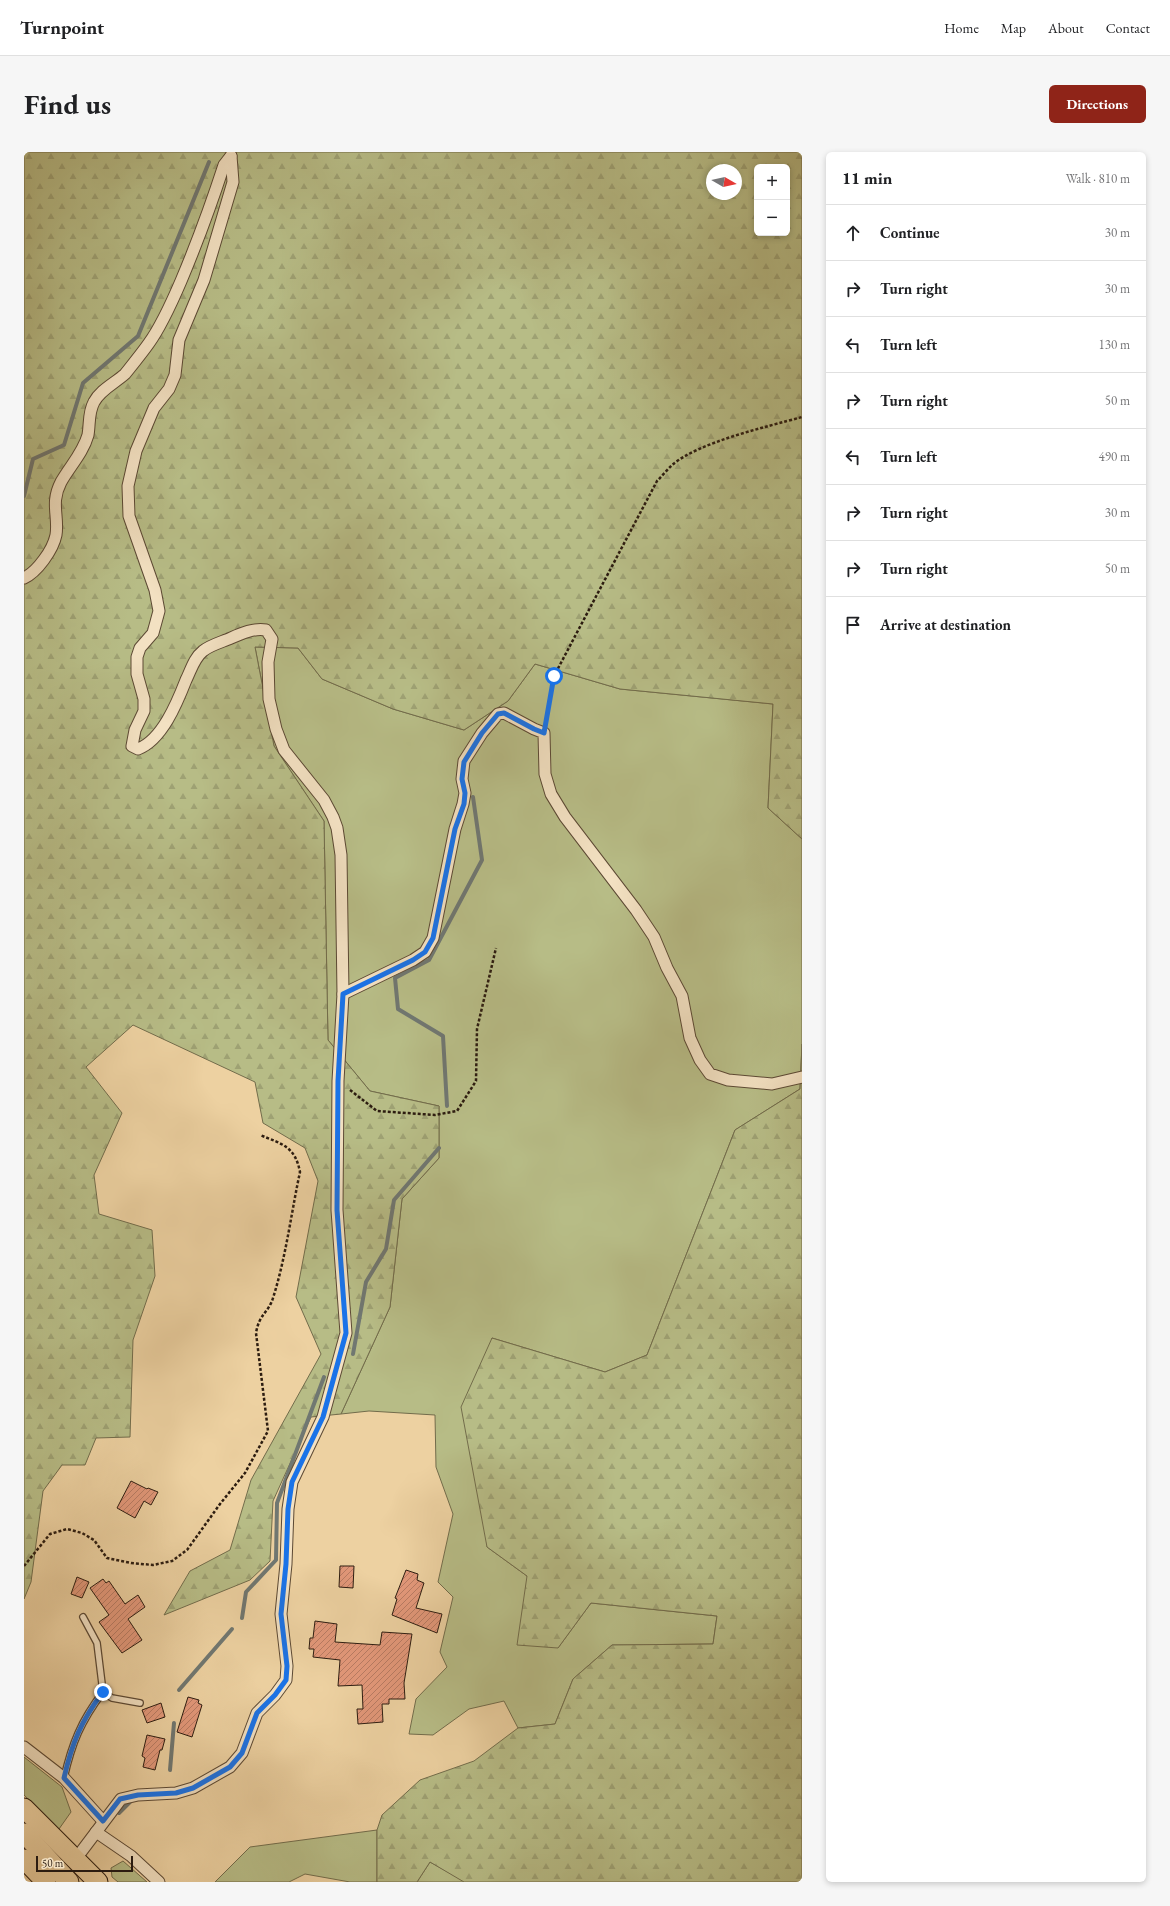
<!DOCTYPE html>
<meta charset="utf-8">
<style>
:root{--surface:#fff;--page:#f6f6f6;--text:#202124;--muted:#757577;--line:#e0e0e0;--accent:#8f2418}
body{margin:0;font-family:"EB Garamond",serif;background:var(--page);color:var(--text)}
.controls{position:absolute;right:12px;top:12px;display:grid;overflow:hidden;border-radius:6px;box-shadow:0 2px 6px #0003}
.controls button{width:36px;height:36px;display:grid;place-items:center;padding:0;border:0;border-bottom:1px solid var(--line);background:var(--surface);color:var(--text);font:20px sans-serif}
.compass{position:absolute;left:682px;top:12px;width:36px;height:36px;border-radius:50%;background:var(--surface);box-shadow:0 2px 6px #0003;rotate:99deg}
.scale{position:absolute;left:12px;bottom:10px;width:97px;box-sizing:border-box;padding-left:4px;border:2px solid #2c1c10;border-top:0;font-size:11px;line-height:14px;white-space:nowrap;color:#2c1c10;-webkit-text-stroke:3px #f3e1c2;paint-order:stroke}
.stop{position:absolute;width:12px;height:12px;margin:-9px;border:3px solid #1a73e8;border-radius:50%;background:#fff}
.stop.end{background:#1a73e8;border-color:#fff;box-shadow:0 1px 4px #0008}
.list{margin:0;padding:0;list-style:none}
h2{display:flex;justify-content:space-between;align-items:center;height:52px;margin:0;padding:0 16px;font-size:17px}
h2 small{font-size:13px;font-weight:400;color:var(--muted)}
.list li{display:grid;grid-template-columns:26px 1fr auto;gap:12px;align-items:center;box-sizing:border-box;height:56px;padding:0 16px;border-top:1px solid var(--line)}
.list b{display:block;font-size:15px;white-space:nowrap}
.list em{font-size:13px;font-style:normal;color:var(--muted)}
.icon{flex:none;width:22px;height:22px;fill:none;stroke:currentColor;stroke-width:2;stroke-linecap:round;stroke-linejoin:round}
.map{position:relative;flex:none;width:778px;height:1730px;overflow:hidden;border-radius:6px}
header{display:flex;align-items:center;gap:24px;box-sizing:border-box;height:56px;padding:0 20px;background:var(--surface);border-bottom:1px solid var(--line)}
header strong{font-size:19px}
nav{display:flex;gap:22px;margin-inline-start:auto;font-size:14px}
.intro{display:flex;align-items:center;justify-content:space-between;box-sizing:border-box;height:96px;padding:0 24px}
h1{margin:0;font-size:28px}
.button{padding:10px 18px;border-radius:6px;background:var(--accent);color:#fff;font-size:14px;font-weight:700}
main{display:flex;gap:24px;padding:0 24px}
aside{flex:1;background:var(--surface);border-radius:6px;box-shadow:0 2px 6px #0003}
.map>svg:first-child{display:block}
</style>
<header>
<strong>Turnpoint</strong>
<nav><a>Home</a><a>Map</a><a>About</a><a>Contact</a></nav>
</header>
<div class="intro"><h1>Find us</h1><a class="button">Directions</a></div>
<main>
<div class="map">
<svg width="778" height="1730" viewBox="0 0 778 1730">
<defs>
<pattern id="forest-firs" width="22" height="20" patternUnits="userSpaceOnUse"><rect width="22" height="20" fill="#b7bc86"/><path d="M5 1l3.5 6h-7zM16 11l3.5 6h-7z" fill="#9ea173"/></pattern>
<pattern id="building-hatch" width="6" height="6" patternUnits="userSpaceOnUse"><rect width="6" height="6" fill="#e3987a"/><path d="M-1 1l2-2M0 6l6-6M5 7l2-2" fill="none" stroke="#b87b63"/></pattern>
</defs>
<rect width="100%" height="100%" fill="#edd1a1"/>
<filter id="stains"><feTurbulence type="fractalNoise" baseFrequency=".005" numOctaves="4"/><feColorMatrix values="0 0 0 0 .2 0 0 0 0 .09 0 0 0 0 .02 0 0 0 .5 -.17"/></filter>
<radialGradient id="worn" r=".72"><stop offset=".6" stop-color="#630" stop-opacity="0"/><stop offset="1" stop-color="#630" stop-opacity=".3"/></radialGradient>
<!-- grass -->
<g fill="#b7bc86" stroke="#726c4b">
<polygon points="231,495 274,496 298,527 369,557 440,578 484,549 511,512 596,537 749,552 744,656 778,687 778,892 776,937 711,978 623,1203 581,1220 468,1186 463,1395 503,1424 534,1496 567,1451 693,1464 689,1492 588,1493 549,1527 531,1572 494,1576 480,1549 445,1557 409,1583 385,1582 392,1547 423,1515 416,1500 429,1445 414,1430 429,1362 412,1315 411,1263 345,1259 317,1262 366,1155 378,1047 415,1006 415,954 346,939 304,888 300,669 250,594"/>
<polygon points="0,1605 38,1635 47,1660 35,1677 0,1643"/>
<polygon points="353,1678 353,1730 326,1730 281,1722 265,1730 191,1730 226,1695"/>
<polygon points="99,1709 123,1730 94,1730 88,1725 87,1716"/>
<polygon points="406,1710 440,1729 440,1730 393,1730"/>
</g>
<!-- forest -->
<g fill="url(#forest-firs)" stroke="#726c4b" fill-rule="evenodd">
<path d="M0 0H778V687L744 656 749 552 596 537 511 512 484 549 440 578 369 557 298 527 274 496 231 495 250 594 300 669 304 888 346 939 415 954V1006L378 1047 366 1155 317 1262 287 1265 249 1349 246 1409 226 1428 140 1463 166 1419 206 1398 227 1328 297 1202 272 1145 294 1029 281 996 239 971 231 930 109 873 62 915 98 961 70 1023 75 1062 128 1078 131 1124 109 1188 106 1285 72 1286 61 1313H38L19 1339 7 1430 0 1447ZM733 15H763V81H733ZM688 18H712V42H688Z"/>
<polygon points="778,892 778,1730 440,1730 406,1710 393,1730 353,1730 353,1678 358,1663 396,1628 450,1609 494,1576 531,1572 549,1527 588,1493 689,1492 693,1464 567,1451 534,1496 493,1493 503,1424 463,1395 437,1255 468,1186 581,1220 623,1203 711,978 776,937"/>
</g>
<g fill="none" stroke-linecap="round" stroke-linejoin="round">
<!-- stream -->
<g stroke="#707771" stroke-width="4">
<polyline points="0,344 9,307 40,293 59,231 114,184 185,10"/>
<polyline points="423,954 419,884 374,857 371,826 405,808 458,708 449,645"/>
<polyline points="329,1202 342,1130 362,1097 370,1048 415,996"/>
<polyline points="218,1466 222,1440 252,1408 253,1351 300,1225"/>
<polyline points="155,1538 208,1477"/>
<polyline points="146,1618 150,1571"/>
<polyline points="95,1661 106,1650"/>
</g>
</g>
<!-- building -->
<g fill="url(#building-hatch)" stroke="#2c1c10">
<polygon points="107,1329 123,1337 124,1336 134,1340 127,1353 120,1349 111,1366 93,1356"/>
<polygon points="316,1414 330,1414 329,1436 315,1435"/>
<polygon points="382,1418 394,1422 393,1428 400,1431 392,1456 418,1462 413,1481 368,1463 373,1447 371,1446"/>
<polygon points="53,1425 65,1430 58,1446 47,1442"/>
<polygon points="79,1427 82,1431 85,1429 101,1452 114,1443 121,1455 104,1467 118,1488 98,1501 75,1470 85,1463 66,1436"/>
<polygon points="291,1469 313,1472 311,1490 356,1493 358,1480 388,1482 380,1531 381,1547 365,1547 365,1552 358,1552 359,1570 334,1572 333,1557 339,1557 338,1533 314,1534 316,1508 289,1505 290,1497 285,1497 286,1486 289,1486"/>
<polygon points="164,1545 175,1548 174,1551 178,1553 168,1585 153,1580"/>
<polygon points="137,1551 141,1565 123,1571 118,1558"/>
<polygon points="123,1583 141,1587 138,1598 136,1598 131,1618 119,1615 121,1606 118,1604"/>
</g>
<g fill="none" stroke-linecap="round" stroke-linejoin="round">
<!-- service casing -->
<g stroke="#5c4934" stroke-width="8">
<g id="service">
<polyline points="79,1540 88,1546 116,1551"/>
<path d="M40 1626C48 1591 57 1569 79 1540L73 1491 59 1465"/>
</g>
</g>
<!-- minor casing -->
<g stroke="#5c4934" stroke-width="13">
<g id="minor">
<path d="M0 426C13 420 29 398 32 383 35 364 26 351 37 330 46 314 59 301 64 283 66 272 64 261 70 250 76 238 91 231 101 222 109 212 118 201 125 191 138 173 148 150 157 129 173 91 187 53 200 13L207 4"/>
<polyline points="319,842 389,808 401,800 409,786 431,677 439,652 441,641 438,627 440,609 458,581 474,562 480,561 510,577 520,581 521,622 527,642 541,665 612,758 630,785 643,816 658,844 666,886 676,908 686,922 704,928 748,932 778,925"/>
<polyline points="0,1595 40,1626 79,1669"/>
<polyline points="72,1680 107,1704 135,1730"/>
<path d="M57 1700 97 1647 114 1643 152 1641 169 1636 206 1615 218 1601 233 1561 251 1543 262 1528 263 1514 257 1462 262 1412 264 1357 268 1330 299 1265 322 1181 313 1058 314 929 319 842 317 703 313 676 309 665 300 648 260 598 252 577 245 547 244 510 248 487 242 478C230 476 218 481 207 486 198 490 186 493 179 499 170 506 167 518 162 528 153 551 138 588 114 597L108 594 111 578 120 559V547L113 522V505L116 496 129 481 135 459 131 438 105 364 104 334 112 299 130 256 145 237 151 223 155 188 180 128 209 30 207 4"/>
</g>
</g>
<!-- motorway casing -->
<g stroke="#2c1c10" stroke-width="21">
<g id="motorway">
<polyline points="0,1656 74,1730"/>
<polyline points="0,1681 45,1730"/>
<polyline points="0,1707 22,1730"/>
</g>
</g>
<!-- path -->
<g stroke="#2c1c10" stroke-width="2.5" stroke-dasharray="3 2" stroke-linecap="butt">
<path d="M522 570 530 524 633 329C638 324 643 318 648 313 675 290 742 275 778 265"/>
<polyline points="326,938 353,959 411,963 433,959 452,929 453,877 472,796"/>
<path d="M0 1414 26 1382 43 1377 58 1381 70 1388 83 1406 107 1411 129 1413 148 1409 163 1398 196 1352 221 1321 244 1279 232 1181C235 1162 245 1160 249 1146 262 1105 267 1062 276 1020 271 994 258 992 236 983"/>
</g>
<!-- service -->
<use href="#service" stroke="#f3e1c2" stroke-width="5.5"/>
<!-- minor -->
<use href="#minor" stroke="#f3e1c2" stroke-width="11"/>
<!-- motorway -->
<use href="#motorway" stroke="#edd1a1" stroke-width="19"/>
</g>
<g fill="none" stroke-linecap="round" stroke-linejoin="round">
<!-- route -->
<path stroke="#1a73e8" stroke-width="5" d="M79 1540C57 1569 48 1591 40 1626L79 1669 96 1647 114 1643 152 1641 169 1636 206 1615 218 1601 233 1561 251 1543 262 1528 263 1514 257 1462 262 1412 264 1357 268 1330 299 1265 322 1181 313 1058 314 929 319 842 389 808 401 800 409 786 431 677 440 652 441 641 438 627 440 610 458 581 474 562 480 561 510 577 520 581 530 524"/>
</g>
<rect width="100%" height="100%" filter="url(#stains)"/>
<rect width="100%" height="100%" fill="url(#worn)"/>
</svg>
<div class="controls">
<button>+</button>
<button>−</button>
</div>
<svg class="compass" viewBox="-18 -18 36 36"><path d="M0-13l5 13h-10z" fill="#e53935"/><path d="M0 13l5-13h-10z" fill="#757577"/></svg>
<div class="scale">50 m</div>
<div class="stop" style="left:530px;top:524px"></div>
<div class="stop end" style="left:79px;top:1540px"></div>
</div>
<aside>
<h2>11 min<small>Walk · 810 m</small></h2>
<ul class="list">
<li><svg class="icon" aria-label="ahead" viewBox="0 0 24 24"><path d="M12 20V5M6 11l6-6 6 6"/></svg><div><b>Continue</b></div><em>30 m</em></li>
<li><svg class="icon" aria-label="right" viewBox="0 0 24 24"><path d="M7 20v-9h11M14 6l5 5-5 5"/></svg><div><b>Turn right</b></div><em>30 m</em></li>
<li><svg class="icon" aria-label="left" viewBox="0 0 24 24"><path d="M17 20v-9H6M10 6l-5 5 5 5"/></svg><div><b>Turn left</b></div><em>130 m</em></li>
<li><svg class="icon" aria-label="right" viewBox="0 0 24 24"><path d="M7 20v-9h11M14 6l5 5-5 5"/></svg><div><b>Turn right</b></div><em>50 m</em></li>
<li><svg class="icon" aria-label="left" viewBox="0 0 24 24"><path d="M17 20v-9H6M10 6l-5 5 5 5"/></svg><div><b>Turn left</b></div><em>490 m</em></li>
<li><svg class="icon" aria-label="right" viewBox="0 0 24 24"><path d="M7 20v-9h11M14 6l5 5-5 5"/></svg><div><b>Turn right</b></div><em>30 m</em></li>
<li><svg class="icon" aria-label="right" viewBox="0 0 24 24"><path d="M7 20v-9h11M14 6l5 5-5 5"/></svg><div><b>Turn right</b></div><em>50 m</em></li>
<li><svg class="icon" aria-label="arrive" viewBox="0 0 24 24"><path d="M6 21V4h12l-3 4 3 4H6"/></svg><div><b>Arrive at destination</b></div></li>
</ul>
</aside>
</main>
